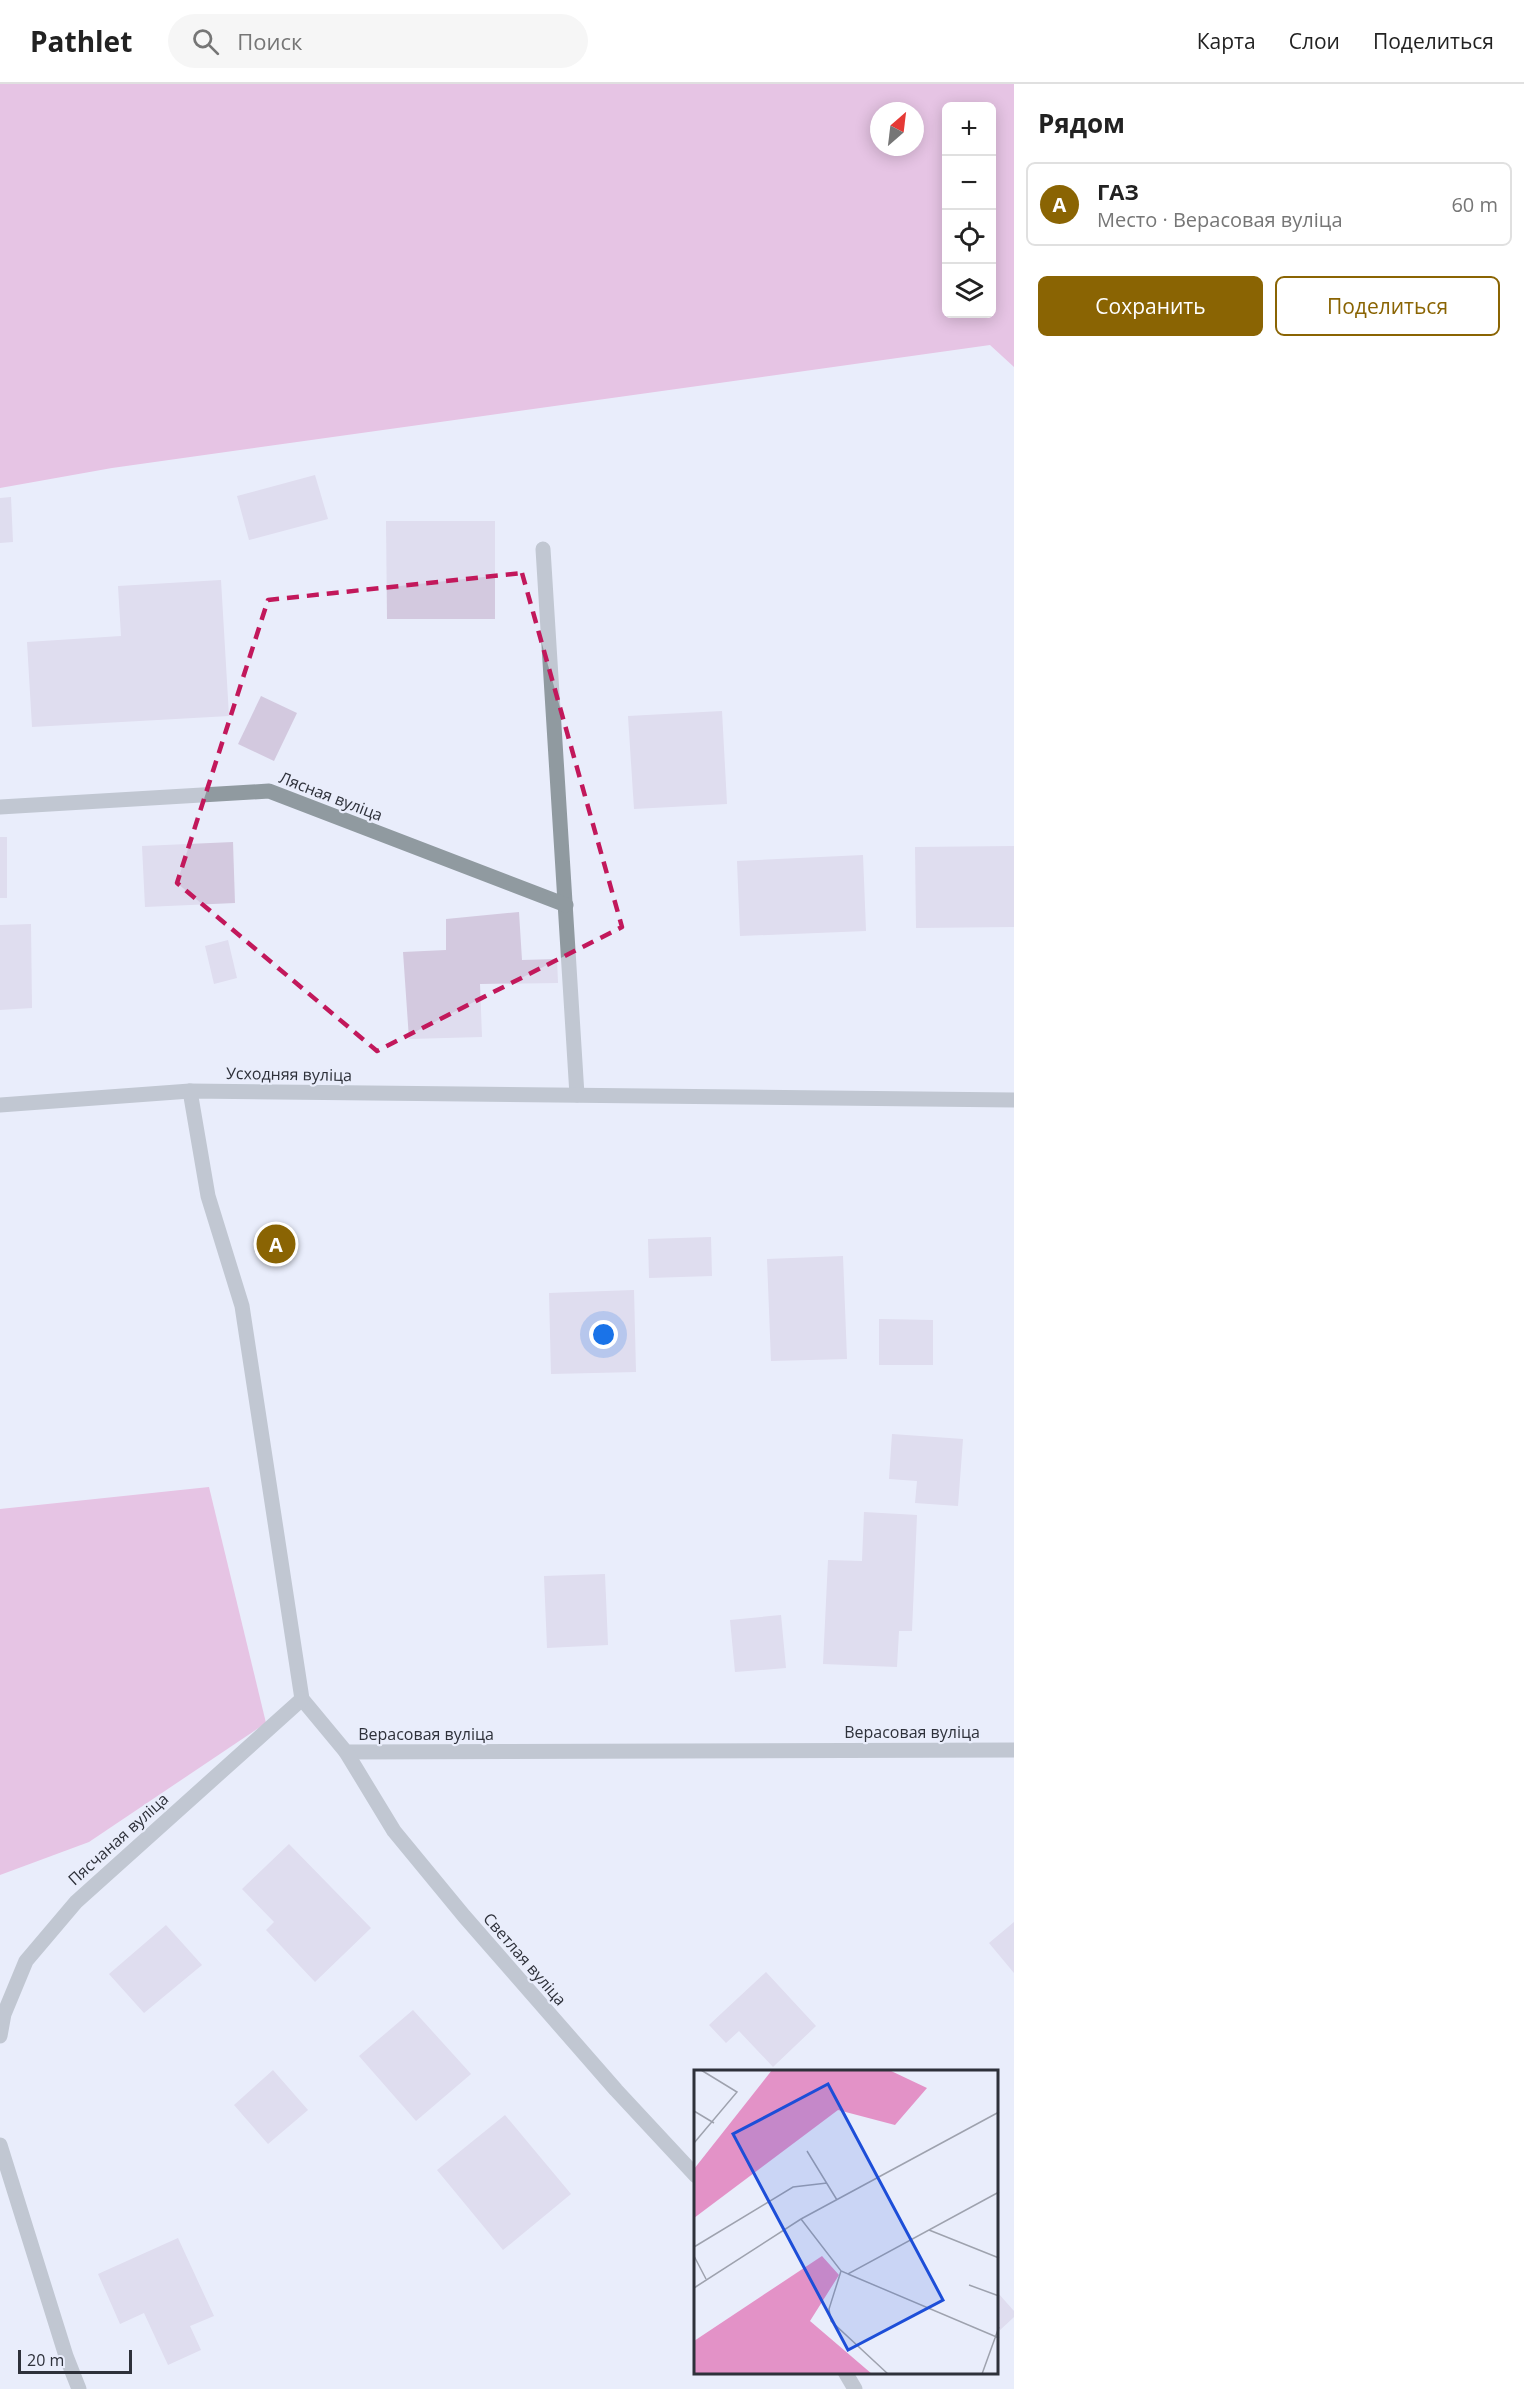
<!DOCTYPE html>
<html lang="ru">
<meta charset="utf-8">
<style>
:root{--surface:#fff;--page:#f6f6f6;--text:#222;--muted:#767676;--line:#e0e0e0;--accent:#8a6403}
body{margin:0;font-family:"Open Sans",sans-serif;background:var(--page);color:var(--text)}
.controls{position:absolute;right:18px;top:18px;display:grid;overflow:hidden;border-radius:9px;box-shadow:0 3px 15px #0003}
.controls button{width:54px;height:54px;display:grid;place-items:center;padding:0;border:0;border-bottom:2px solid var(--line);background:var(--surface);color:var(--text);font:30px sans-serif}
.compass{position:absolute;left:870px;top:18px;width:54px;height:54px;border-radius:50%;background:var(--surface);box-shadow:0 3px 15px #0003;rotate:28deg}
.scale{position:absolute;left:18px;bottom:15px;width:114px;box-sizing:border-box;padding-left:6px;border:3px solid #2e313a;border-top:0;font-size:16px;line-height:21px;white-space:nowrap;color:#2e313a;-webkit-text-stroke:4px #e9edfb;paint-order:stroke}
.you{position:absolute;left:604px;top:1251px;width:21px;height:21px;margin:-15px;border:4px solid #fff;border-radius:50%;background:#1a73e8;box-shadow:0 0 0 9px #1a73e833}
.badge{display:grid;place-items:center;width:39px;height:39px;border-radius:50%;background:var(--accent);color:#fff;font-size:20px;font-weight:700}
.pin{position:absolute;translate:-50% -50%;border:3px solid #fff;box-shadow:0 2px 6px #0006}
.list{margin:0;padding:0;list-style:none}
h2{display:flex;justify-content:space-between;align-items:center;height:78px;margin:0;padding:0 24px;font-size:26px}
h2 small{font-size:20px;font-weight:400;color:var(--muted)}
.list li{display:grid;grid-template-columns:39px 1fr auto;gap:18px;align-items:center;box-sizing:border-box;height:84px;margin:0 12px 12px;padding:0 12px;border:2px solid var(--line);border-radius:9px}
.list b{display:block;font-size:22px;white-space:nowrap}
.list p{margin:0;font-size:20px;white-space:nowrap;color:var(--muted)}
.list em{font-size:20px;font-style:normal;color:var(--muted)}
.actions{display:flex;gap:12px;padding:18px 24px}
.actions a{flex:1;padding:14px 0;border:2px solid var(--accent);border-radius:9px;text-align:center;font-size:21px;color:var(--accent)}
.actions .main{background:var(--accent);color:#fff}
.icon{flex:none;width:33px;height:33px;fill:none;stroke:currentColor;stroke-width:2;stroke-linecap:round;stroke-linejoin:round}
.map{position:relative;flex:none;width:1014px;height:2305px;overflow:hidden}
header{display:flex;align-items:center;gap:36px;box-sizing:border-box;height:84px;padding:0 30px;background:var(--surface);border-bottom:2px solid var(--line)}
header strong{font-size:28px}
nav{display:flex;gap:33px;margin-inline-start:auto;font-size:21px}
.search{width:420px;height:54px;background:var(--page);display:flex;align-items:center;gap:15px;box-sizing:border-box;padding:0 21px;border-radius:33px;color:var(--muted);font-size:22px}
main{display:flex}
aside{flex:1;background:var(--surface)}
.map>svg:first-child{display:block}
</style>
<header>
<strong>Pathlet</strong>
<div class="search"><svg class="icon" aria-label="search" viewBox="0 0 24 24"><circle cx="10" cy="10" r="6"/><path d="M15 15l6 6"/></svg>Поиск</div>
<nav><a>Карта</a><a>Слои</a><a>Поделиться</a></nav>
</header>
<main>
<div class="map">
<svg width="1014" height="2305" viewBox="0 0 1014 2305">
<rect width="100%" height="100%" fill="#e9edfb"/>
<!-- forest -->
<g fill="#e392c7" fill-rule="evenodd">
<path d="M0 0H1014V283L990 261 112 384 0 404ZM946 22H992V230H946ZM879 27H915V63H879Z"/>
<polygon points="209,1403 266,1639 89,1758 0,1791 0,1425"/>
</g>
<!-- building -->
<g fill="#d3c9df">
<polygon points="315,391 328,435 249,456 237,412"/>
<polygon points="11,413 13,458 0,459 0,414"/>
<polygon points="386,437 495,437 495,535 387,535"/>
<polygon points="221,496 229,632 32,643 27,558 121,552 118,502"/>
<polygon points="261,612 297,629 274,677 238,660"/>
<polygon points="722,627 727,720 634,725 628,632"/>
<rect x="0" y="753" width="7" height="61"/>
<polygon points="233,758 235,819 145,823 142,762"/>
<polygon points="1014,762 1014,843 916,844 915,763"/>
<polygon points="863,771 866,847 740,852 737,777"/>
<polygon points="519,828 522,876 557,875 558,899 480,900 482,953 409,955 403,868 446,866 446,835"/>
<polygon points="31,840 32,924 0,926 0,841"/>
<polygon points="228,856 237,894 214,900 205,862"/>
<polygon points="286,1148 287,1171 265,1172 265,1149"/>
<polygon points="711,1153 712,1192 649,1194 648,1155"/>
<polygon points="843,1172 847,1275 771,1277 767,1175"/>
<polygon points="634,1206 636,1288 551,1290 549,1209"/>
<polygon points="879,1235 933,1236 933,1281 879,1281"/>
<polygon points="892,1350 963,1355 958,1422 915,1419 917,1397 889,1395"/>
<polygon points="864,1428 917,1431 912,1547 899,1547 897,1583 823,1580 828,1476 862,1477"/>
<polygon points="605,1490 608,1561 547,1564 544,1492"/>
<polygon points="781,1531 786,1584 735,1588 730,1536"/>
<polygon points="289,1760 371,1844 315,1898 266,1846 274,1838 242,1805"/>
<polygon points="1014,1838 1014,1889 989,1859"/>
<polygon points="166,1841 202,1881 144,1929 109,1890"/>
<polygon points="766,1888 816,1942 773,1983 739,1947 726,1959 709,1941"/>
<polygon points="413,1926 471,1990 416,2037 359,1972"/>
<polygon points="273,1986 308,2026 268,2060 234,2021"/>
<polygon points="505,2031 571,2110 503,2166 437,2086"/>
<polygon points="178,2154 214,2232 190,2242 201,2266 168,2281 144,2229 120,2240 98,2190"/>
<polygon points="998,2209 1014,2227 1014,2233 998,2248"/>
</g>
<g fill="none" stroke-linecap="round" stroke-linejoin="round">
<!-- minor -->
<g stroke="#909aa0" stroke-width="15">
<polyline points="543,465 577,1011"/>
<polyline points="0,723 269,707 566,821"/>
<polyline points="190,1007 208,1112 242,1222 302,1615 346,1668 1014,1666"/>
<polyline points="0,1021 190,1007 1014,1016"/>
<polyline points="346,1668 394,1747 464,1832 616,2006 696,2092"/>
<polyline points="0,1952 4,1930 26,1877 76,1818 302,1615"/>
<polyline points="0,2061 66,2272 79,2305"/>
<polyline points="845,2288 855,2305"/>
</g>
</g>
<!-- marked area -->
<path d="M0 0H1014V2305H0ZM522 489 622 843 377 967 177 799 268 516Z" fill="#e9edfb" fill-opacity=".55" fill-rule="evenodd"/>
<path fill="none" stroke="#c2185b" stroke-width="4.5" stroke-dasharray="12 8" stroke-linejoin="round" d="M522 489 622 843 377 967 177 799 268 516Z"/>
<g text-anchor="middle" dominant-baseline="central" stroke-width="4.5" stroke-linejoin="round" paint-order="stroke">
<!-- street labels -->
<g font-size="16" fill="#2e313a" stroke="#e9edfb">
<text transform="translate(331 712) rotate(21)">Лясная вуліца</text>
<text transform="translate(289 990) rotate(1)">Усходняя вуліца</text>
<text x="912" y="1648">Верасовая вуліца</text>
<text x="426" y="1650">Верасовая вуліца</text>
<text transform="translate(118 1755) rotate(-42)">Пясчаная вуліца</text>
<text transform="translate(525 1875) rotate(49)">Светлая вуліца</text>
</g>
</g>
<!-- overview -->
<g transform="translate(694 1986)">
<rect width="304" height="304" fill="#e9edfb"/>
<path d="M78 0H195L233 18 201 55 144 40 0 148V99ZM128 186 145 205 116 251 178 304H0V271Z" fill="#e392c7"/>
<path fill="none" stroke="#9ea2ae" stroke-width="1.5" d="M0 41 20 53M0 73 43 22 7 0M113 81 143 130M107 149 147 201 154 204 305 122M235 160 305 188M0 177 99 117 133 113M0 186 12 209M147 201 135 239 137 251 194 304M154 204 305 268M275 215 305 226M0 218 107 149 305 42M288 304 305 257"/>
<path fill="#1d4ed8" fill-opacity="0.15" stroke="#1d4ed8" stroke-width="3" d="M134 14 249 230 154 280 39 64Z"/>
<rect width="304" height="304" fill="none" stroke="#2e313a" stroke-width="3"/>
</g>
</svg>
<div class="controls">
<button>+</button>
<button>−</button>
<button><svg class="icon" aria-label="locate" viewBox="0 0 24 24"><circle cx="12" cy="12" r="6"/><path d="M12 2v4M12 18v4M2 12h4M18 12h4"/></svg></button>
<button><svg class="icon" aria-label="layers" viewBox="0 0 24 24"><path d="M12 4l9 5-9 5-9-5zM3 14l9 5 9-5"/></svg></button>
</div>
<svg class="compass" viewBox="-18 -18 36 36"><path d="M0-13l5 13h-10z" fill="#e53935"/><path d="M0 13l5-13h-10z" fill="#767676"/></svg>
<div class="scale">20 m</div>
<div class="you"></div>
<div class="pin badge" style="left:276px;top:1160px">A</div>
</div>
<aside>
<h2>Рядом<small></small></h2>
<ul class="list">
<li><span class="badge">A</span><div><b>ГАЗ</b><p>Место · Верасовая вуліца</p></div><em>60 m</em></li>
</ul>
<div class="actions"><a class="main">Сохранить</a><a>Поделиться</a></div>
</aside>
</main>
